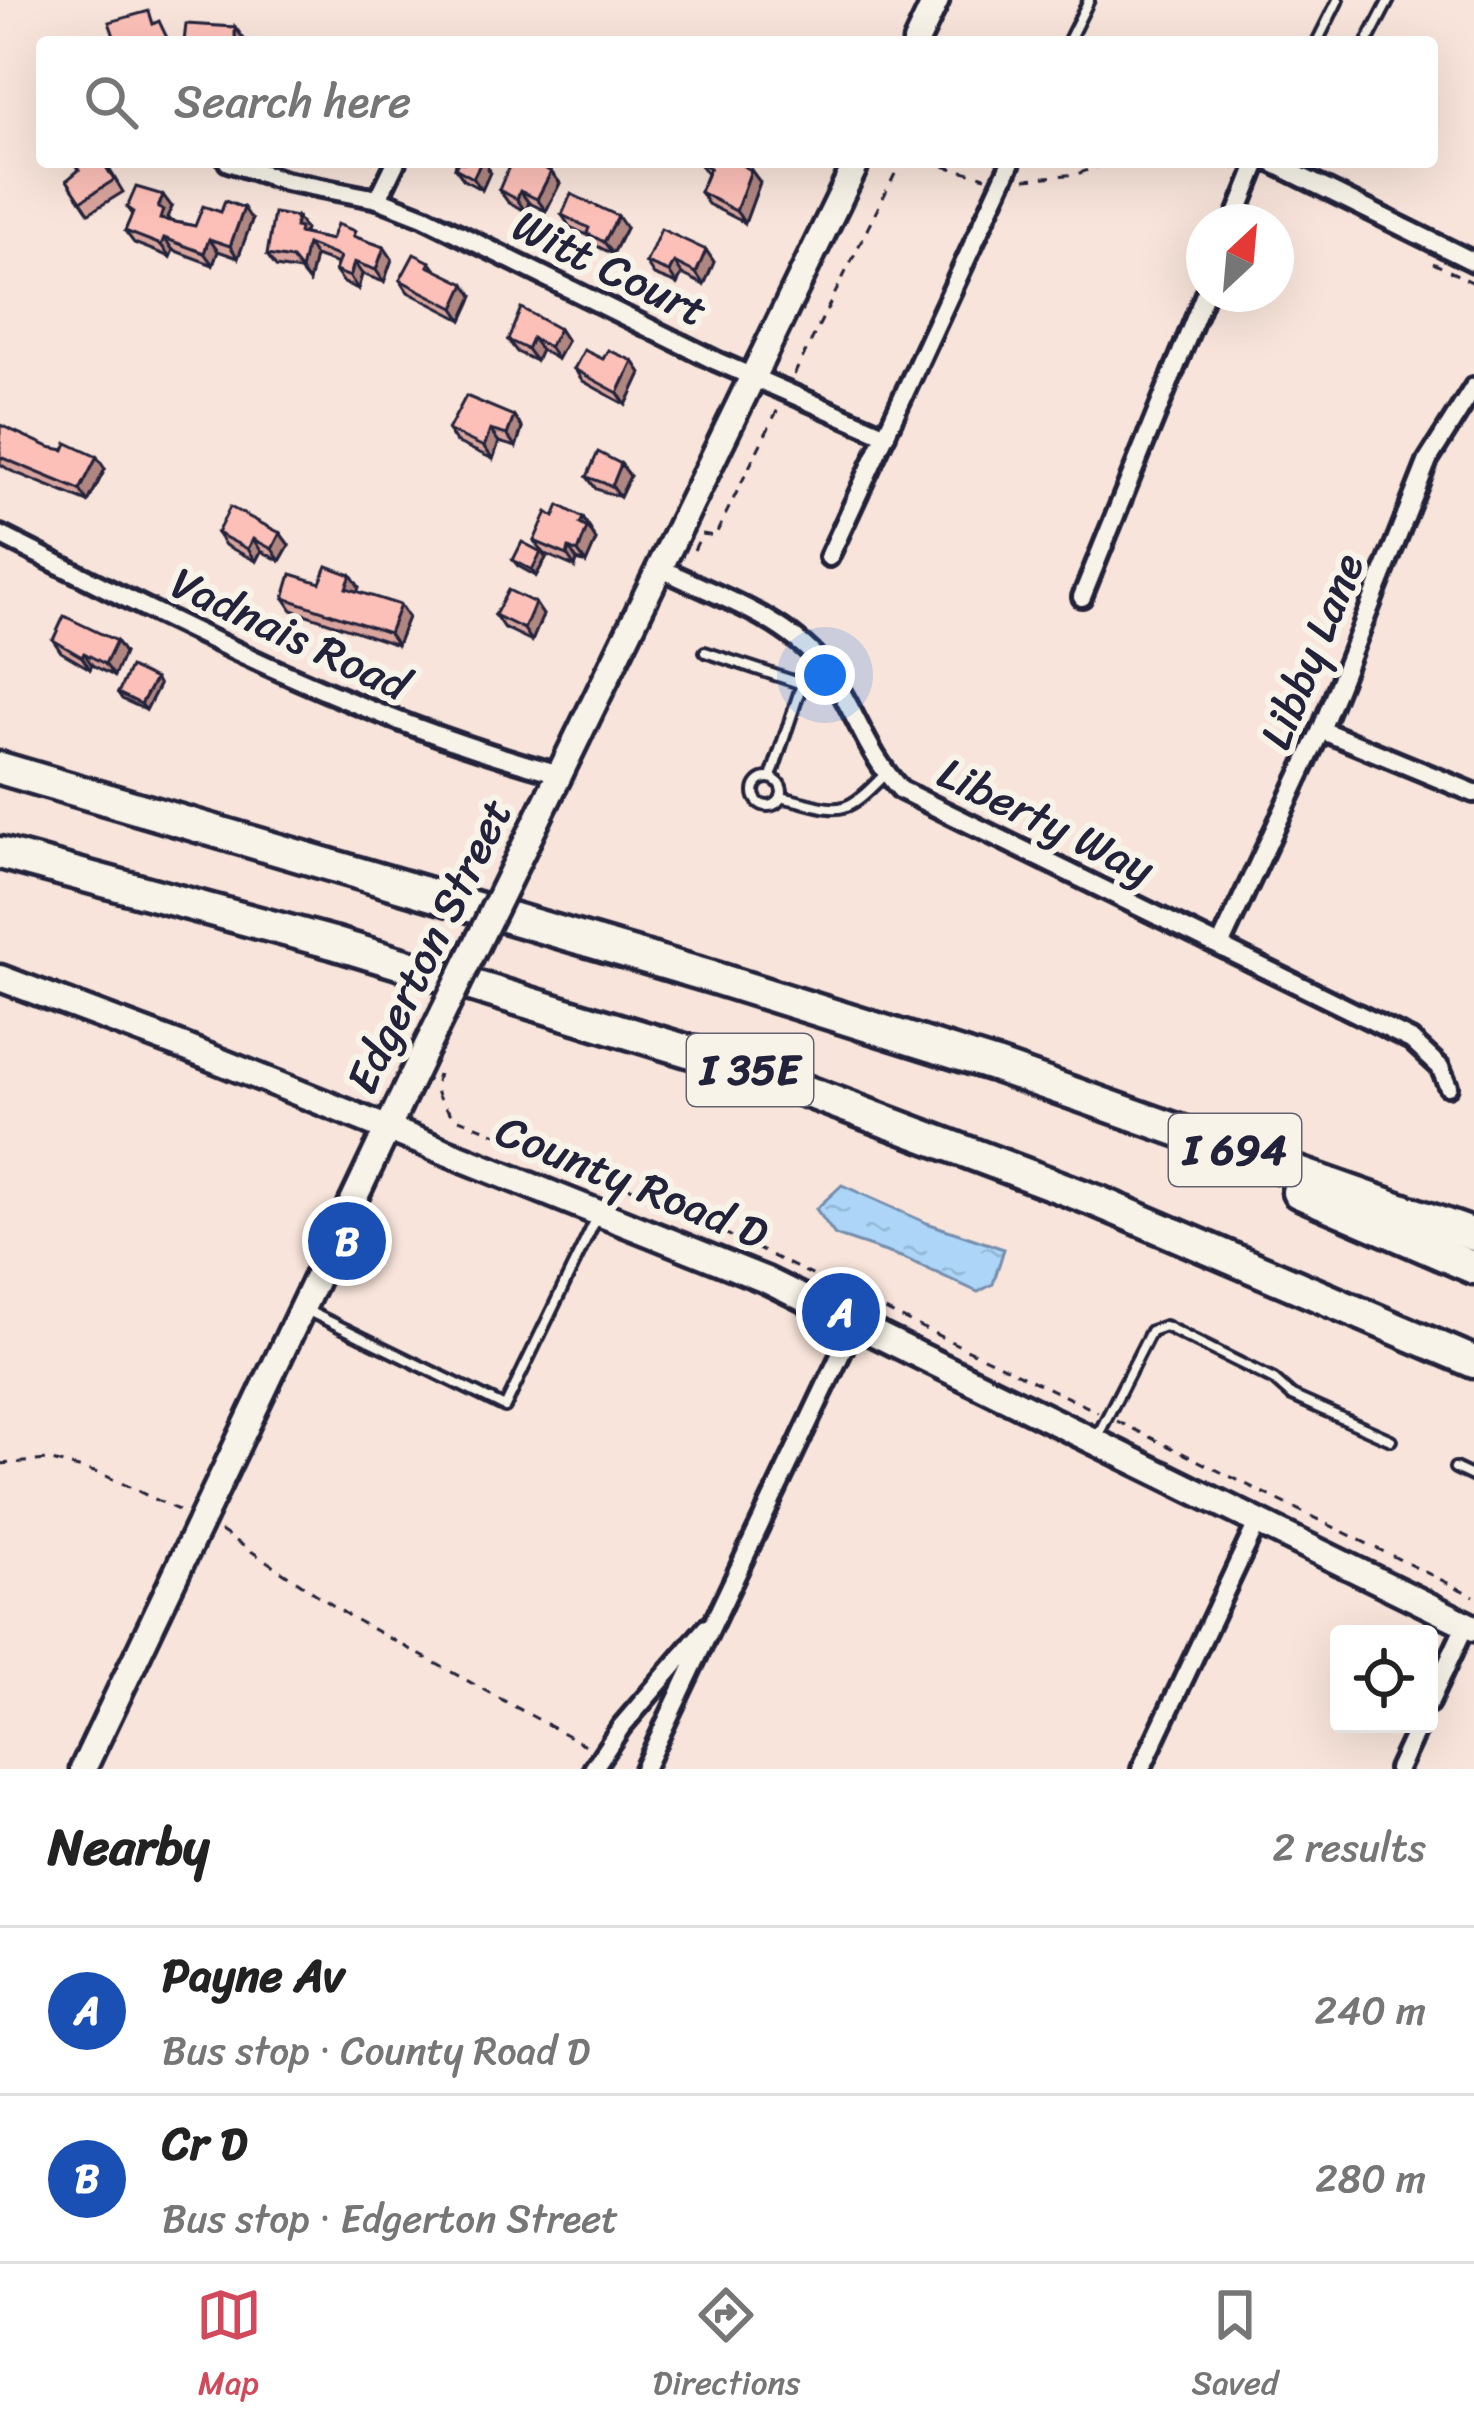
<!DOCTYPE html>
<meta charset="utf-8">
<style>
:root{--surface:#fff;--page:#f6f6f6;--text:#222;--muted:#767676;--line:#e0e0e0;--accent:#d1495b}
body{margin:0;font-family:Sriracha,sans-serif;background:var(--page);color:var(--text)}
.controls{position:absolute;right:36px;bottom:36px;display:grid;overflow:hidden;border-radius:12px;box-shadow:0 12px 48px #0002}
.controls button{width:108px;height:108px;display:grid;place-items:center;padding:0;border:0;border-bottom:3px solid var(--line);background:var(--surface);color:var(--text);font:60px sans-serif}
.compass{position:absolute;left:1186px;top:204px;width:108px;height:108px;border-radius:50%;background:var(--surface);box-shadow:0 12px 48px #0002;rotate:26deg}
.you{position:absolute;left:825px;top:675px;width:42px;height:42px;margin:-30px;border:9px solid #fff;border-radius:50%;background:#1a73e8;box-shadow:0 0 0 18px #1a73e833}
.badge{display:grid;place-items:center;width:78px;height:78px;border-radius:50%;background:var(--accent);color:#fff;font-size:39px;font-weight:700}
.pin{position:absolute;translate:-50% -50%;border:6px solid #fff;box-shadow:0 3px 12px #0006}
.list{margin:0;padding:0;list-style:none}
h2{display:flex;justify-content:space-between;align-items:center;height:156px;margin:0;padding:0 48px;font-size:51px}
h2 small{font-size:39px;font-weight:400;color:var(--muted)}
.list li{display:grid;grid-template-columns:78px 1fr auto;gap:36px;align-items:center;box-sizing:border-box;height:168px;padding:0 48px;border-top:3px solid var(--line)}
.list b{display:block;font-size:45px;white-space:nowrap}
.list p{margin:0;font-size:39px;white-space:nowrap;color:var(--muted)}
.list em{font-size:39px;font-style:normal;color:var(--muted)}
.icon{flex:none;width:66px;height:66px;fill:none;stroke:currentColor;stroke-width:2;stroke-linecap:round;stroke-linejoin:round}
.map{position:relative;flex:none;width:1474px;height:1769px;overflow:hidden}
.search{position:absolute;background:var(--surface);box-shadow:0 12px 48px #0002;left:36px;right:36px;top:36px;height:132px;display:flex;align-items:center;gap:30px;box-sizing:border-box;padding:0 42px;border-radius:12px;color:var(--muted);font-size:45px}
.sheet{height:492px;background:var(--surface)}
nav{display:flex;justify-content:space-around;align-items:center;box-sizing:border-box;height:168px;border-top:3px solid var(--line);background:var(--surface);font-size:33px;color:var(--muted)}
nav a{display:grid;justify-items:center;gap:6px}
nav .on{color:var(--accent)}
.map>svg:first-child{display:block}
</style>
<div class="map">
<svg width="1474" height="1769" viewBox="0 0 1474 1769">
<defs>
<pattern id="water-ripples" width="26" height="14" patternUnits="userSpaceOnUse" patternTransform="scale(3)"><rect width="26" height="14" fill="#acd5f7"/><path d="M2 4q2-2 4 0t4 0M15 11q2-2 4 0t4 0" fill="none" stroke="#94b7d5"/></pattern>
</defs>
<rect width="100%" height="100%" fill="#f8e4da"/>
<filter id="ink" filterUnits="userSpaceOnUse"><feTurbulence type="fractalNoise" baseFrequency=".00833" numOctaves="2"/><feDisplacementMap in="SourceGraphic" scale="24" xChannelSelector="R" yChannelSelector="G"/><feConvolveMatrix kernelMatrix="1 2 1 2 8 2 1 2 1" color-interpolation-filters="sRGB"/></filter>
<g filter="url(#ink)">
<!-- water -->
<polygon fill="url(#water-ripples)" stroke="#758dac" stroke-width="3" points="842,1185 927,1223 1004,1249 993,1284 978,1292 904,1258 835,1235 816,1209"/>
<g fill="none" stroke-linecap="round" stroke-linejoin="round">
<!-- lane casing -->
<g stroke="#22223b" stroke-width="16">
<g id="lane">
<polyline points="1068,42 1089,0"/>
<polyline points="1317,42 1338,0"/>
<polyline points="1367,42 1389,0"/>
<polyline points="705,652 802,684 813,657"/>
<polyline points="771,777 802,684"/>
<circle cx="768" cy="792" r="14"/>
<path d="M781 797C840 810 840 821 884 775"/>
<polyline points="308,1311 505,1407 597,1217"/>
<polyline points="1098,1435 1151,1331 1165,1326 1274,1380 1292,1396 1391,1440"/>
<polyline points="1455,1468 1474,1477"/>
</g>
</g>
<!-- street casing -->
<g stroke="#22223b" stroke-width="26">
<g id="street">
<polyline points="228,162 285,181 378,199 424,217 716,361 886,435"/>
<polyline points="1271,162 1474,262"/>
<polyline points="378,199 396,162"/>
<polyline points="1234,222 1258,162"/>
<path d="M0 535C182 626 363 721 560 774"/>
<polyline points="829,557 1011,162"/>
<path d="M660 568C714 595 782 616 821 663 854 702 863 750 901 790L1411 1040 1440 1067 1448 1086"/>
<polyline points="1082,597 1205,294"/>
<polyline points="1321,730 1474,793"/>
<polyline points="1220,946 1321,730 1428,460 1474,387"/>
<polyline points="1429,1703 1466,1624"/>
<polyline points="593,1769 621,1727 706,1628"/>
<polyline points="644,1769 855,1324"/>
<polyline points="1141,1769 1258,1521"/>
<polyline points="1398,1769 1419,1724"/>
</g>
</g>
<!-- secondary casing -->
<g stroke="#22223b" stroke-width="33">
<g id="secondary">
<polyline points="916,42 936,0"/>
<polyline points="529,837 857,162"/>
<polyline points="0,978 179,1045 766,1280 1474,1628"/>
<polyline points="83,1769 422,1056"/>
</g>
</g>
<!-- highway casing -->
<g stroke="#22223b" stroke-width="39">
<g id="highway">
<polyline points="0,768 715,978 996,1066 1474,1235"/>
<polyline points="0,853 333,943 747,1069 1099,1202 1474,1362"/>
<polyline points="1298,1192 1474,1268"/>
</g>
</g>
<!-- path -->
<g stroke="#22223b" stroke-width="3" stroke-dasharray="9 9" stroke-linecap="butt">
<polyline points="927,162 986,177"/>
<polyline points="1212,162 1235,168"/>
<polyline points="1025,179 1077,174 1111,162"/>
<polyline points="1433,263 1474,283"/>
<polyline points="794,375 901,162"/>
<polyline points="694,550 702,534 715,536 780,405"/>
<path d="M438 1074C431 1094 442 1104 454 1117L620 1183 1098 1412"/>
<polyline points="1117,1421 1474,1596"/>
<polyline points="0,1464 48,1460 102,1474 180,1511"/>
<polyline points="221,1531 349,1616 585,1745"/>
</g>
<!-- lane -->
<use href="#lane" stroke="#f7f3e8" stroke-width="8"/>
<!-- street -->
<use href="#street" stroke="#f7f3e8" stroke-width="16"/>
<!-- secondary -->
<use href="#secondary" stroke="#f7f3e8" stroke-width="24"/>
<!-- highway -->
<use href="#highway" stroke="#f7f3e8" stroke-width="30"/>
<!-- secondary-bridge casing -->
<g stroke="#22223b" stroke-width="33" stroke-linecap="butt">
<polyline id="secondary-bridge" points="422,1056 529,837"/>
</g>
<!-- secondary-bridge -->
<use href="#secondary-bridge" stroke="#f7f3e8" stroke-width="24"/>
</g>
<!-- wall -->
<g fill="#d9a59e" stroke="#22223b" stroke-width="3">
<polygon points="105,162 123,192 89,213 67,180"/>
<polygon points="456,162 491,162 487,168 490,172 482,190 464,180 455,168"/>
<polygon points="698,162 760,182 745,223 708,204 700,192 707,174"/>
<polygon points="551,172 560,183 546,211 529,203 525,211 508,202 499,190"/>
<polygon points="172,207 167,217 170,221 195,226 252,220 238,258 218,251 213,265 173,250 170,257 134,243 125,231 132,215 127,208"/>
<polygon points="562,215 626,228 613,254 595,245 589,236 570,227"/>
<polygon points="297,217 305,229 304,234 331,240 360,239 384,247 392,259 384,282 362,274 358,289 344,283 335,271 338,264 315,256 309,282 300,271 276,267 267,255"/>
<polygon points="706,250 714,262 704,285 682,274 677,284 654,275 646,263"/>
<polygon points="430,262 436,270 473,296 462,320 408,292 400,280"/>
<polygon points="559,329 567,341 557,359 541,350 536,361 517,352 508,340"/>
<polygon points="633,361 641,373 626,405 583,381 574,369"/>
<polygon points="514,416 522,428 516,447 499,442 493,459 456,442 448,430"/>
<polygon points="0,425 49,447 105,469 88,502 11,471 0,464"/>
<polygon points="621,464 630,476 620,497 596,489 587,477"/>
<polygon points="554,517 583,518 591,530 590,532 596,540 586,563 577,560 575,567 543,553 534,541"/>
<polygon points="217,533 280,533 289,545 280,561 261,551 256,561 225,545"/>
<polygon points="546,558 536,576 518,566 513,560"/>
<polygon points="351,575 359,587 357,591 408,617 397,645 292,610 284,598 320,583"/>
<polygon points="535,603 543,615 532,641 503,627 495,615"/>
<polygon points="53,640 116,641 124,653 114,676 92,665 90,669 61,652"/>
<polygon points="155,679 159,685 146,710 122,699 118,693"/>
</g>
<!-- shaded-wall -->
<g fill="#b08681" stroke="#22223b" stroke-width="3">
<polygon points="235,27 244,39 244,42 235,42"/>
<polygon points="481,162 491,162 487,168 490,172 482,190 473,178"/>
<polygon points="751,170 760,182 745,223 736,211"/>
<polygon points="551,172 560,183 546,211 537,199"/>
<polygon points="520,191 529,203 525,211 517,199"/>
<polygon points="163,195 172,207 167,217 171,222 160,219 158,208"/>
<polygon points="244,208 252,220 238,258 230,246"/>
<polygon points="618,216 626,228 613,254 604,242"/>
<polygon points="297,217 305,229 304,234 308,240 308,245 295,227"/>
<polygon points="164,238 173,250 170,257 161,245"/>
<polygon points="209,239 218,251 213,265 204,253"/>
<polygon points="307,244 315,256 309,282 301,270"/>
<polygon points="384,247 392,259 384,282 376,270"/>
<polygon points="706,250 714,262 704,285 696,273"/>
<polygon points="354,262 362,274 358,289 350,277"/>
<polygon points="674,262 682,274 677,284 669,272"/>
<polygon points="465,284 473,296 462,320 454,308"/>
<polygon points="559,329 567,341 557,359 549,347"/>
<polygon points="532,338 541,350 536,361 527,349"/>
<polygon points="633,361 641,373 626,405 618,393"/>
<polygon points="514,416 522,428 516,447 507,435"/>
<polygon points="490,430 499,442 493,459 484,447"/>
<polygon points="97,457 105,469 88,502 80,490"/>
<polygon points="621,464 630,476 620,497 612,486"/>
<polygon points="583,518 596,540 586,563 578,552 580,524"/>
<polygon points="280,533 289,545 280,561 272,549"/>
<polygon points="253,539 261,551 256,561 248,549"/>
<polygon points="569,548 577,560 575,567 567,555"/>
<polygon points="541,552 546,558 536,576 532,570"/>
<polygon points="351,575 359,587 354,600 346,588"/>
<polygon points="535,603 543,615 532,641 524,629"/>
<polygon points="400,605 408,617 397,645 389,633"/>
<polygon points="116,641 124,653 114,676 105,664"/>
<polygon points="84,653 92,665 90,669 82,657"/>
<polygon points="155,679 159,685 146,710 141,704"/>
</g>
<!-- building -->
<g fill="#fcc0b8" stroke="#22223b" stroke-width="3">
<polygon points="149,11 153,24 159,21 169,42 116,42 109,22"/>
<polygon points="186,24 235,27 235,42 184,42"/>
<polygon points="73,162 103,162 114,180 81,201 67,180 79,170"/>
<polygon points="458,162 481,162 473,178 455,168"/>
<polygon points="511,162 534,162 551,172 537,199 520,191 517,199 499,190"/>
<polygon points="698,162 736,162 751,170 736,211 700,192 710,168"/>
<polygon points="136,187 163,195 158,208 163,210 160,219 195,226 203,206 221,212 225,201 244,208 230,246 209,239 204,253 164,238 161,245 125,231 133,212 127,208"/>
<polygon points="571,194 618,216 604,242 587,233 589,228 562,215"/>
<polygon points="274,213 297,217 295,227 300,228 299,233 331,240 337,224 355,231 353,236 384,247 376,270 354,262 350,277 335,271 340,257 307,244 301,270 292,259 267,255"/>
<polygon points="661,229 706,250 696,273 674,262 669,272 646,263"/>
<polygon points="414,254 430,262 428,266 465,284 454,308 400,280"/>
<polygon points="521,308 559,329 549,347 532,338 527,349 508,340"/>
<polygon points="584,350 603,359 608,350 633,361 618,393 574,369"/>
<polygon points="466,396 514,416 507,435 490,430 484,447 448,430"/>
<polygon points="0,425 49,447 64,450 67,443 97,457 80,490 0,457"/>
<polygon points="598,452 621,464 612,486 587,477"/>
<polygon points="559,505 583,518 580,524 587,528 578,552 569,548 567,555 534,541 547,512 554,517"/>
<polygon points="230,507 280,533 272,549 253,539 248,549 217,533"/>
<polygon points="522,542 541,552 532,570 513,560"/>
<polygon points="327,566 351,575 346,588 400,605 389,633 284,598 291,574 320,583"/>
<polygon points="508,590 535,603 524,629 495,615"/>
<polygon points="64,616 116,641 105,664 84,653 82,657 53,640"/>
<polygon points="130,667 155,679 141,704 118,693"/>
</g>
</g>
<g text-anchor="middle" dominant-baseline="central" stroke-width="12" stroke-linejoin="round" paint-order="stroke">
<!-- shield labels -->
<g fill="#f7f3e8" stroke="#62616f" stroke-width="3">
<rect x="687" y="1034" width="126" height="72" rx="9"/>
<rect x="1169" y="1114" width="132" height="72" rx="9"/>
</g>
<g font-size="42" font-weight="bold" fill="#22223b">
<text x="750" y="1070">I 35E</text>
<text x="1235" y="1150">I 694</text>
</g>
<!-- street labels -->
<g font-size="45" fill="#22223b" stroke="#f7f3e8">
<text transform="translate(610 268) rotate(26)">Witt Court</text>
<text transform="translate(290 634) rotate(25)">Vadnais Road</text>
<text transform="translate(1312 651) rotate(-68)">Libby Lane</text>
<text transform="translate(1046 821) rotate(26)">Liberty Way</text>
<text transform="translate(429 946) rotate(-64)">Edgerton Street</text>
<text transform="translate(632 1182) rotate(22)">County Road D</text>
</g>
</g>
</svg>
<div class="controls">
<button><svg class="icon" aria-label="locate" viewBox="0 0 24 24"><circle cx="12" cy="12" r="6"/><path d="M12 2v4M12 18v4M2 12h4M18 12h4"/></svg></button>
</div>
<svg class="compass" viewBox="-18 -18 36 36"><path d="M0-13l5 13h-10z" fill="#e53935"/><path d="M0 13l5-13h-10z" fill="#767676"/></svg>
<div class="you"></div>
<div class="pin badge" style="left:841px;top:1312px;background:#1a4fb4">A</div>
<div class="pin badge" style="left:347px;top:1241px;background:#1a4fb4">B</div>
<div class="search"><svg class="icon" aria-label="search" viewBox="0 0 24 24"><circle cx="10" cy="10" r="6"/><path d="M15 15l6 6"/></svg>Search here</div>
</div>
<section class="sheet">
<h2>Nearby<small>2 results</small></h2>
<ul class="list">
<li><span class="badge" style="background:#1a4fb4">A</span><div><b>Payne Av</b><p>Bus stop · County Road D</p></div><em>240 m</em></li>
<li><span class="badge" style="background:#1a4fb4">B</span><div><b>Cr D</b><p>Bus stop · Edgerton Street</p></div><em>280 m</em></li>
</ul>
</section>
<nav>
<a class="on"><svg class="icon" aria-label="map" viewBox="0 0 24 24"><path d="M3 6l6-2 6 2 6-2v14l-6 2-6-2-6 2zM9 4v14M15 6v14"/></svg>Map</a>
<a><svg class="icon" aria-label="directions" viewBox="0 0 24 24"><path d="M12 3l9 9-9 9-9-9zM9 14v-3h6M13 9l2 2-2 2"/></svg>Directions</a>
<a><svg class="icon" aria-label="saved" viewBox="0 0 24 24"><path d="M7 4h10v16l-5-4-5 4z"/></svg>Saved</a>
</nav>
